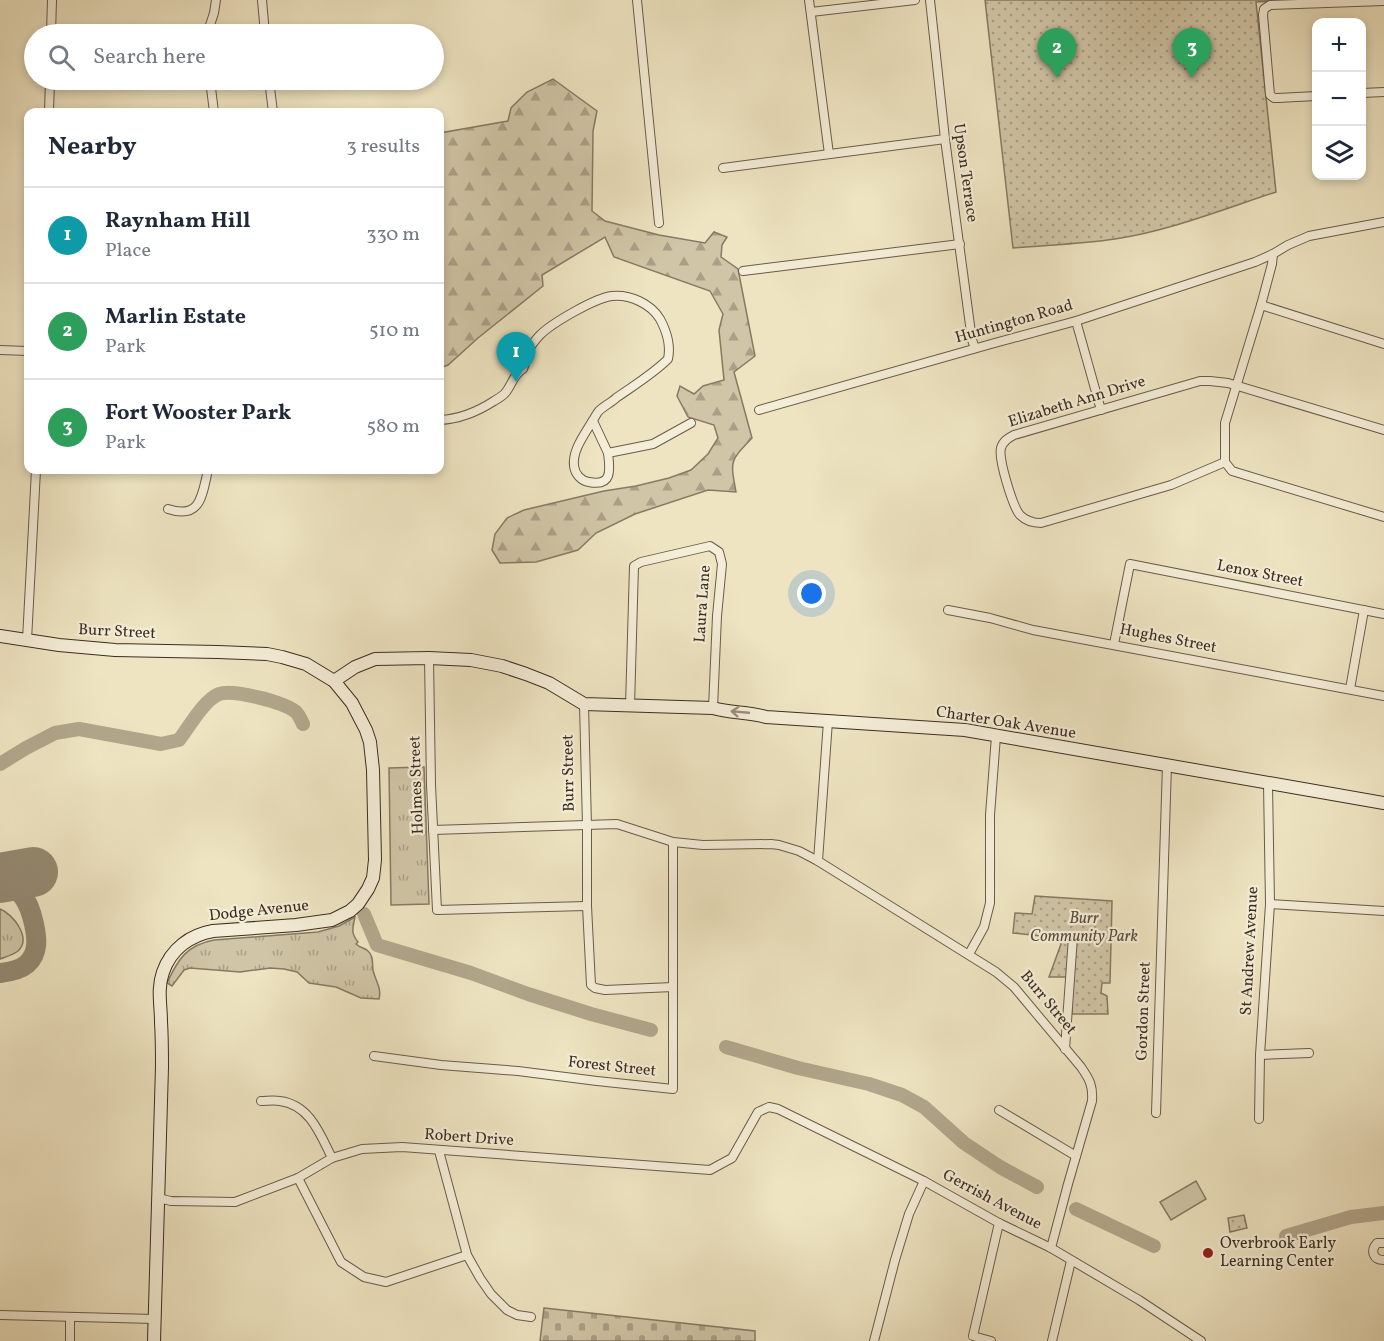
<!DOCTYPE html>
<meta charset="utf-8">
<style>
:root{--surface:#fff;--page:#f2f2f3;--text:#1f2937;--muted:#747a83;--line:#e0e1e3;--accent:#8f2418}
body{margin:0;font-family:Vollkorn,serif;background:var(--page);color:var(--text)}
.controls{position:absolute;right:18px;top:18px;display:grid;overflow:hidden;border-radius:12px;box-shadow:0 3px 9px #0003}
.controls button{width:54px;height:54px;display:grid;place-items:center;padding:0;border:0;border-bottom:2px solid var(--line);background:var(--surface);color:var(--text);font:30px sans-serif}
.you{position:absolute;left:812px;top:594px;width:21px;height:21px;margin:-15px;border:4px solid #fff;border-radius:50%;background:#1a73e8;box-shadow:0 0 0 9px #1a73e833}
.badge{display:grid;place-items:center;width:39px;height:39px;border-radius:50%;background:var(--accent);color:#fff;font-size:20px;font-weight:700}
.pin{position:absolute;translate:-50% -50px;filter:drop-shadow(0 2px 3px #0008)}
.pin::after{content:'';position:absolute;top:32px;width:21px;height:18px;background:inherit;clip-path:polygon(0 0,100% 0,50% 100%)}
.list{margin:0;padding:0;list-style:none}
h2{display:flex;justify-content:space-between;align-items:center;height:78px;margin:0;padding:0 24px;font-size:26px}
h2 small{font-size:20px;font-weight:400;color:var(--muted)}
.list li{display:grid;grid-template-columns:39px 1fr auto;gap:18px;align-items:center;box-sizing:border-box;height:96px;padding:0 24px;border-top:2px solid var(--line)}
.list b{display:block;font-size:22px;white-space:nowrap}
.list p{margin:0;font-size:20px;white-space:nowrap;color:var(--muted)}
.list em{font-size:20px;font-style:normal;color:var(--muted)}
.icon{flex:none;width:33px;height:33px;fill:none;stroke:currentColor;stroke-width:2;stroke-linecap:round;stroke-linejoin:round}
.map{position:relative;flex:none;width:1384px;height:1341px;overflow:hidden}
.search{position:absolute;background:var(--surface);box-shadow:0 3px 9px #0003;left:24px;top:24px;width:420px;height:66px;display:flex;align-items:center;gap:15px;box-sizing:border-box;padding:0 21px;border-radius:33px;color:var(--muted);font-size:22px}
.panel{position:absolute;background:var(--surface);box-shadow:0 3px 9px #0003;left:24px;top:108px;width:420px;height:366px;border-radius:12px}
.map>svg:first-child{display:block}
</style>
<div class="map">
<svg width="1384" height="1341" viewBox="0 0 1384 1341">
<defs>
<pattern id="grass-tufts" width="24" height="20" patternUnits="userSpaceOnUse" patternTransform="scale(1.5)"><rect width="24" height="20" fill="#d0c5a6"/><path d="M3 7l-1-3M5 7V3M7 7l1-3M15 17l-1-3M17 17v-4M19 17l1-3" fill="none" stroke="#aaa087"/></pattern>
<pattern id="forest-firs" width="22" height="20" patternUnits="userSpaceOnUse" patternTransform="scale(1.5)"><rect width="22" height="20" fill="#d0c5a6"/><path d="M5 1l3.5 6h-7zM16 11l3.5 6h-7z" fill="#aaa087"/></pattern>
<pattern id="cemetery-stones" width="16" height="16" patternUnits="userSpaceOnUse" patternTransform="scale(1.5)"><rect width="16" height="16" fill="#d0c5a6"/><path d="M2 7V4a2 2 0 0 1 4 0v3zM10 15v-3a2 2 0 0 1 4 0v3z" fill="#aaa087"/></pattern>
<pattern id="park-dots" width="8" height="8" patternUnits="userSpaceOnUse" patternTransform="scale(1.5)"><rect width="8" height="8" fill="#d0c5a6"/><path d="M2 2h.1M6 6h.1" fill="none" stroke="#aaa087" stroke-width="1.8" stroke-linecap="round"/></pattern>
</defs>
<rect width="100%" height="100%" fill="#eee4c1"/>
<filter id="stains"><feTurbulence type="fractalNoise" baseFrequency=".00333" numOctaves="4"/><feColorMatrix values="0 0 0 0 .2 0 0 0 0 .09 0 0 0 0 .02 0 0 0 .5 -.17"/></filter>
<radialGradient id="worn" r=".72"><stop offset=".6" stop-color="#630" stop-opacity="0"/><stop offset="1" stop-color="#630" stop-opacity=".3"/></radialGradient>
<!-- grass -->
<g fill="url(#grass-tufts)" stroke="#867a64" stroke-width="1.5">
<polygon points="424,767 429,904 391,905 389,768"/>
<path d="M0 909C13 914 32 938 18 951 13 955 5 957 0 959Z"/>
<path d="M355 917C353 928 350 932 358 942L356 944C360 948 365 948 368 951 374 956 372 964 373 970 375 980 382 988 379 999L361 998 336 987 309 983 297 972 284 969 270 968 240 972 190 968 184 970 172 986 167 983C178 959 187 945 214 940L318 932 339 926Z"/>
</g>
<!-- forest -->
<path fill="url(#forest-firs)" stroke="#867a64" stroke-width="1.5" d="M553 79 597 111 593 131 592 211 605 221 659 235 705 243 714 232 727 237 722 245 721 257 738 269 755 356 734 372 752 438C730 461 730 460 736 492L708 490 635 514 596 533 578 550 536 562 500 563 492 550 495 534 507 518 524 510 604 491 636 486 669 478 691 470 708 454 718 438 714 425 688 417 677 396 680 386 694 394 703 386 724 380 719 330 723 314 710 291 614 257 605 237 542 275 543 286 478 338 448 365 440 368V133L508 121 511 108 527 92Z"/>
<!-- cemetery -->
<polygon fill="url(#cemetery-stones)" stroke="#867a64" stroke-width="1.5" points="544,1308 755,1331 755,1341 540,1341"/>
<!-- park -->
<g fill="url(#park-dots)" stroke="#867a64" stroke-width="1.5">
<path d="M985 0H1301L1256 2 1276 192C1224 209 1169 231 1115 239 1082 244 1047 245 1013 248Z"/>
<polygon points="1035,896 1112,901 1110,983 1102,983 1101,993 1107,996 1108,1014 1072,1014 1072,977 1049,977 1061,944 1058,938 1013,933 1015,913 1032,914"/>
<polygon points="1244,1215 1247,1228 1230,1232 1228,1218"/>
</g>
<!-- pitch -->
<polygon fill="#d0c5a6" stroke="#867a64" stroke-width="1.5" points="1196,1181 1206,1199 1171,1220 1160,1202"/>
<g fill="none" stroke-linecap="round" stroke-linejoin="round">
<!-- river -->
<g stroke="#b1a68b" stroke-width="14">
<path d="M0 764 26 748 55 733 79 729 161 744 179 740C189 727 204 700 219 694 233 689 284 702 296 712 299 715 301 720 303 724"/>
<polyline points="364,914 377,945 471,973 528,994 591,1014 651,1030"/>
<polyline points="726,1047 798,1068 869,1084 902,1095 924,1107 964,1143 1000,1167 1037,1187"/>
<polyline points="1076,1209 1154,1246"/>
<polyline points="1286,1236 1351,1217 1384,1213"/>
</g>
<!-- taxiway -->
<path stroke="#948971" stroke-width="20" d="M0 882C21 885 30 905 34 924 37 938 39 953 27 964 20 970 9 972 0 973"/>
<!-- runway -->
<polyline stroke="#948971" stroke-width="50" points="0,878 33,872"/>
<!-- street casing -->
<g stroke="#685c49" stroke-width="10">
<g id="street">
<polyline points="262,0 265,34"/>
<polyline points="637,0 659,223"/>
<polyline points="809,0 829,154"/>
<polyline points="930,0 945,139 972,340 975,348"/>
<polyline points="811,12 915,0"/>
<polyline points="51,34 52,0"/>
<polyline points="207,34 214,13 216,0"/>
<polyline points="210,80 214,112"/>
<polyline points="269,80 273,112"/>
<polyline points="1362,93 1384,92"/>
<polyline points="1316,96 1278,98 1274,98 1270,95 1263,15 1264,9 1270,5 1384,1"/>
<polyline points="49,112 50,80"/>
<polyline points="723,168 945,139"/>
<polyline points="743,271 960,244"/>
<polyline points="1261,305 1384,344"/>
<polyline points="1076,321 1101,410"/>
<polyline points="0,350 28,351"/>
<path d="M517 373C517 370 516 366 517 364 518 357 523 354 528 350 532 345 535 340 540 335 552 323 595 298 612 296 630 294 651 304 660 319 667 332 671 345 668 359 653 374 633 386 616 398 611 403 602 407 598 412 597 413 594 419 593 420 585 434 572 450 574 466 575 474 581 481 589 482 613 487 610 469 608 453L653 444 691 423"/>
<polyline points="759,410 991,344 1076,321 1255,262 1273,254 1288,245 1309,236 1384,222"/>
<path d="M440 420C461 419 477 412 494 401 499 398 503 396 506 392 512 384 514 374 523 369L527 358 528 350"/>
<polyline points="593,421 608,453"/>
<path d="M1225 462 1171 485 1041 523C1033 523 1026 521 1020 515 1013 507 998 459 1001 448 1003 441 1008 438 1014 435L1200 381H1210L1228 383 1384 430"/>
<polyline points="1225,462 1225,423 1261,305 1272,264 1273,254"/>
<polyline points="1225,462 1232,471 1384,517"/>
<path d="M168 509C201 520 202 495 208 470"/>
<polyline points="948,610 990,618 1033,630 1384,696"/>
<polyline points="27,640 36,470"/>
<polyline points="1114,644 1130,564 1384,614"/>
<polyline points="429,658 431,785 437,910 587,906"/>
<polyline points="1350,689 1364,610"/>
<polyline points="584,704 587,826 587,906 591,985 595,988 605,990 673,987"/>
<polyline points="630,706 634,566 641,562 710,546 719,552 722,564 717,616 713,708"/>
<path d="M433 830 617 824 673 842 703 845 771 844 779 845 799 851 818 861 996 972 1014 987 1081 1067C1090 1080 1093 1086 1092 1101L1068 1184 1051 1248"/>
<polyline points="818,861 828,721"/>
<polyline points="1270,904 1384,911"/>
<polyline points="969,954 984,927 990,903 990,815 996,736"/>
<polyline points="1065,1049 1073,937"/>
<polyline points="1260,1055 1309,1053"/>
<polyline points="374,1056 441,1065 518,1071 597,1081 673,1089 673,842"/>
<path d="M261 1101C267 1101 274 1100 280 1101 310 1105 320 1134 332 1158"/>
<polyline points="999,1110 1076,1156"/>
<polyline points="1156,1113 1167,765"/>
<polyline points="1259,1119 1260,1055 1270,904 1268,784"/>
<polyline points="439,1151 467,1255 480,1278 491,1294 507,1310 517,1315 531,1317"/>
<polyline points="298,1178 341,1262 364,1277 386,1282 467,1255"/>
<polyline points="158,1198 171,1201 235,1202 298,1178 332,1158 362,1149 402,1147 710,1170 732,1158 758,1112 769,1107 778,1109 924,1181 999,1223 1051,1248 1139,1300 1201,1341"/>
<path d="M1384 1243H1377C1370 1251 1373 1260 1384 1260"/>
<polyline points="0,1315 154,1319"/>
<polyline points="70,1341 70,1317"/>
<polyline points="874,1341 895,1260 909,1214 924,1181"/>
<polyline points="991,1341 973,1336 999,1223"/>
<polyline points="1052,1341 1071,1261"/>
</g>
</g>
<!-- secondary casing -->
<g stroke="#3b2e21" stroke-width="14">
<g id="secondary">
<path d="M0 636 59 645 115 650 218 652 267 654 282 657 306 664 334 681 352 703 366 730 370 742 373 770 375 860 373 878 368 889 358 904 350 911 332 920 296 925 213 931C190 935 171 949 163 972 157 989 161 1005 161 1022 162 1037 162 1052 162 1067 160 1159 156 1250 154 1341"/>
<path d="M334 681 355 667 375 659 429 658 471 660 502 666 526 674 549 683 584 704 713 708C730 713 749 712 766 717L965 730 1384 803"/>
</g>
</g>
<!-- street -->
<use href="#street" stroke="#f4edd7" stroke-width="8"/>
<!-- secondary -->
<use href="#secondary" stroke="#f4edd7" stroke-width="12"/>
</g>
<!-- one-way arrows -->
<defs><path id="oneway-shaft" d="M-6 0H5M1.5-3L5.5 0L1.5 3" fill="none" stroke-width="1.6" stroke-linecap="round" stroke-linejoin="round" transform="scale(1.5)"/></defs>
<use stroke="#988e7c" href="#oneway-shaft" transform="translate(740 712) rotate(-175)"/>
<!-- markers -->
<circle fill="#8f2418" stroke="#f4edd7" stroke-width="2" cx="1208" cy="1253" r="6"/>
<g text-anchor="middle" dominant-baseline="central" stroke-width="4.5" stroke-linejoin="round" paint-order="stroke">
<!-- street labels -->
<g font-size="16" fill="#3b2e21" stroke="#f4edd7">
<text transform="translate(965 173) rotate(82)">Upson Terrace</text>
<text transform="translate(1014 322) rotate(-16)">Huntington Road</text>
<text transform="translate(1077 402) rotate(-17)">Elizabeth Ann Drive</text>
<text transform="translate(1260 574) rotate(11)">Lenox Street</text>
<text transform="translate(703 604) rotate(-86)">Laura Lane</text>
<text transform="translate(117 632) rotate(3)">Burr Street</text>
<text transform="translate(1168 639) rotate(11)">Hughes Street</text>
<text transform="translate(1006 723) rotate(9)">Charter Oak Avenue</text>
<text transform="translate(569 773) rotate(-91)">Burr Street</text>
<text transform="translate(417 785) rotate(-92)">Holmes Street</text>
<text transform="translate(259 911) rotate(-6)">Dodge Avenue</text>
<text transform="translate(1250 951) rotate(-87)">St Andrew Avenue</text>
<text transform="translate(1048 1003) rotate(50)">Burr Street</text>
<text transform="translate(1144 1011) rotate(-88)">Gordon Street</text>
<text transform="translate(612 1067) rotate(6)">Forest Street</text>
<text transform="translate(469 1138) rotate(4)">Robert Drive</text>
<text transform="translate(992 1200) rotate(28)">Gerrish Avenue</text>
</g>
<!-- park labels -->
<g font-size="16" font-style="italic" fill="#594c3c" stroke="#f4edd7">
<text x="1084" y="919">Burr<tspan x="1084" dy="18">Community Park</tspan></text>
</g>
<!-- poi labels -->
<g font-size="16" fill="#3b2e21" stroke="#f4edd7" text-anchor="start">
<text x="1220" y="1244">Overbrook Early<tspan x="1220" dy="18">Learning Center</tspan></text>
</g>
</g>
<rect width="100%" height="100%" filter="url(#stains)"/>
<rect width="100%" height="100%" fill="url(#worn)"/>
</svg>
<div class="controls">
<button>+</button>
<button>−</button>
<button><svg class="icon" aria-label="layers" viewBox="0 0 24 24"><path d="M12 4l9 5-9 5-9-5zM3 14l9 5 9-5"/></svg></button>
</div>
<div class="you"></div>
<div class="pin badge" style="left:516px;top:382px;background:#0f9aa8">1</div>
<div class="pin badge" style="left:1057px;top:78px;background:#2e9e5b">2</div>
<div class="pin badge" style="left:1192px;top:78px;background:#2e9e5b">3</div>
<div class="search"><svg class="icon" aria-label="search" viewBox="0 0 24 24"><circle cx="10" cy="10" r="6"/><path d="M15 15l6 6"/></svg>Search here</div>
<section class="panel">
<h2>Nearby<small>3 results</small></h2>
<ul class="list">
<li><span class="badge" style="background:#0f9aa8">1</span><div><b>Raynham Hill</b><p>Place</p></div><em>330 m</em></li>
<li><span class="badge" style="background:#2e9e5b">2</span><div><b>Marlin Estate</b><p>Park</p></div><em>510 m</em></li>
<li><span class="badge" style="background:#2e9e5b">3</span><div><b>Fort Wooster Park</b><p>Park</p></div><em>580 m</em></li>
</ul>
</section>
</div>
